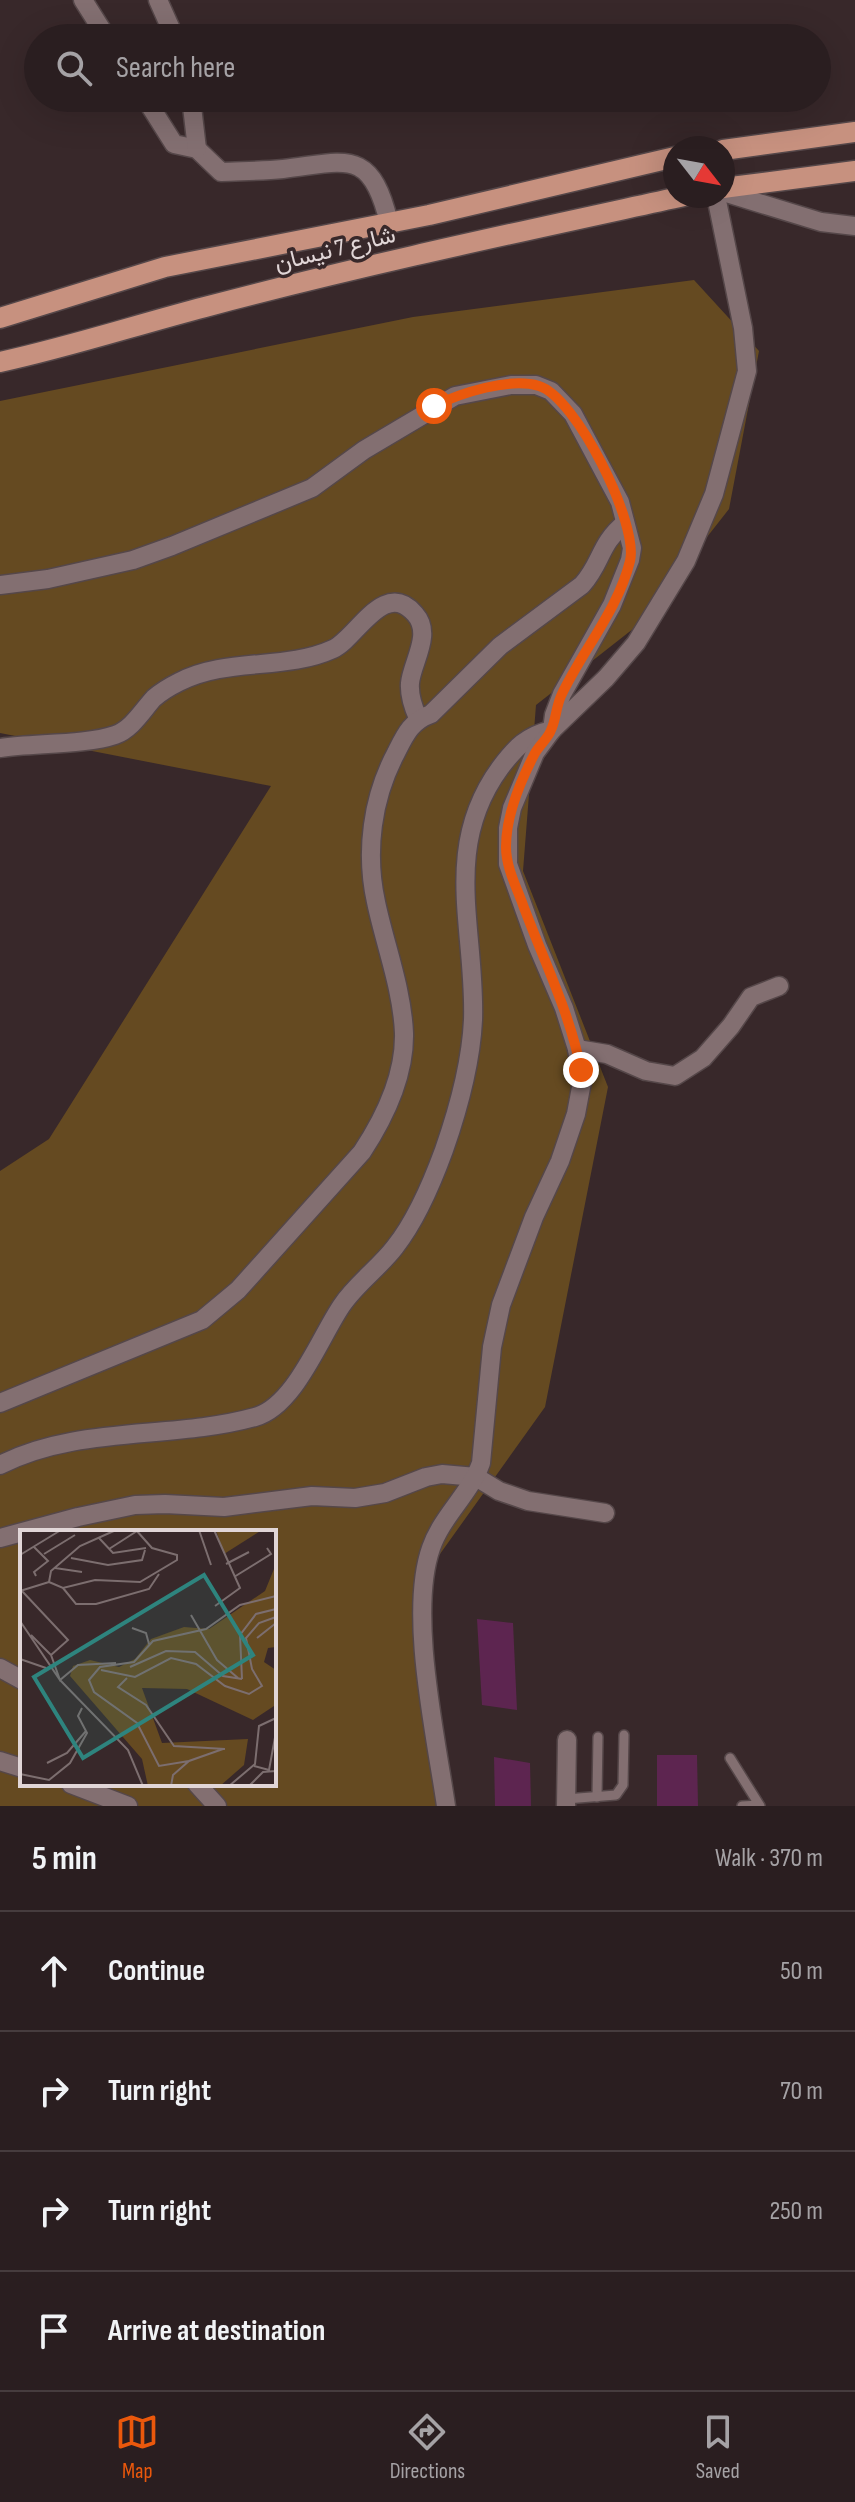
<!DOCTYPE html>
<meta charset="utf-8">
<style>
:root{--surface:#2a1e20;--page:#362b2d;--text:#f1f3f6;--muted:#a5a2a5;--line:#463c3e;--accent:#ea580c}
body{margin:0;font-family:"Sofia Sans Condensed",Vazirmatn,sans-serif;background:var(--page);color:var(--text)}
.compass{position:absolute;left:663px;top:136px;width:72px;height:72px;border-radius:50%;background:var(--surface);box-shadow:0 8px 32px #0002;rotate:121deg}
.stop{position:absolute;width:24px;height:24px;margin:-18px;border:6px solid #ea580c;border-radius:50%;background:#fff}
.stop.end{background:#ea580c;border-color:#fff;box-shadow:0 2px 8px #0008}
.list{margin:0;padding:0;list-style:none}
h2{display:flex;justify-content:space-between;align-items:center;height:104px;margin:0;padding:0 32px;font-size:34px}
h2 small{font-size:26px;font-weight:400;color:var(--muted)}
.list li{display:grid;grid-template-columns:52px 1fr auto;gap:24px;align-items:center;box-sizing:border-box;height:120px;padding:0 32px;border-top:2px solid var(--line)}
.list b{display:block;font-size:30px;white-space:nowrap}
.list em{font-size:26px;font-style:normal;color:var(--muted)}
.icon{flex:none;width:44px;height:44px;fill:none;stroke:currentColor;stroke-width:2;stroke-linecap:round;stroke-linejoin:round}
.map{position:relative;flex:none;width:855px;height:1806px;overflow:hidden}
.search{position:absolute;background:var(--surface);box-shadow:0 8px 32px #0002;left:24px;right:24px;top:24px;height:88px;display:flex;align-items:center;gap:20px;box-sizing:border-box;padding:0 28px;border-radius:44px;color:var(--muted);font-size:30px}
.sheet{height:584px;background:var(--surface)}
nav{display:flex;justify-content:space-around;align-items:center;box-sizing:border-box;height:112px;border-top:2px solid var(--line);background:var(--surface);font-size:22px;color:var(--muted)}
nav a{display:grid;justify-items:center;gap:4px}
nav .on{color:var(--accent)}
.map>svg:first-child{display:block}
</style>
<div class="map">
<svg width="855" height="1806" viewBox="0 0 855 1806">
<rect width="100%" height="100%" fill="#38282a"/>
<!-- green -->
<path fill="#654a21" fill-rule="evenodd" d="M694 280 759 351 729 509 638 625 536 705 523 871 608 1087 545 1407 415 1589 443 1806H0V1171L49 1139 271 786 0 733V401L413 317ZM22 1532H274V1784H22Z"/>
<!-- building -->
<g fill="#5d2550">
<polygon points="477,1619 513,1623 517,1710 482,1705"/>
<polygon points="657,1755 697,1755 698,1806 657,1806"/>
<polygon points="494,1757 530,1763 531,1806 495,1806"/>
</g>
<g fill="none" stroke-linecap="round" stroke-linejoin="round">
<!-- service casing -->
<g stroke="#554749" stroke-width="12">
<g id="service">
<polyline points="730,1758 760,1806"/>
<polyline points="597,1797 598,1737"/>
<polyline points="566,1799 616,1795 623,1785 624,1735"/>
<polyline points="742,1806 759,1805"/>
</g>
</g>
<!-- minor casing -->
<g stroke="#554749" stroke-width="21">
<g id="minor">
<polyline points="83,0 107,38"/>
<polyline points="158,0 175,38"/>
<path d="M145 98 174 144 197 149 221 172C241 171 262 171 283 169 345 162 371 146 389 223"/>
<polyline points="191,98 197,149"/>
<polyline points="723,192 821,222 855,226"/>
<polyline points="0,585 48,579 133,560 172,546 312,488 364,450 455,396 511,385 536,385 551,391 573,414 620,502 632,548 630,560 612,605 562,694 554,715 552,730"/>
<path d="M0 748C32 743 86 745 115 735 132 729 142 711 154 698 162 691 171 686 179 682 227 657 285 671 333 649 357 638 384 578 415 614 433 634 412 662 410 683 409 696 413 707 418 718"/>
<polyline points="577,1049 607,1054 646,1071 675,1076 703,1058 731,1026 751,997 779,986"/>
<path d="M0 1403 202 1320 238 1290 362 1152C385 1117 405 1076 404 1033 402 988 385 945 376 902 365 852 372 798 396 753 405 735 411 721 431 714L500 646 582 585C602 563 599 544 625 523"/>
<path d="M0 1465C78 1425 172 1440 255 1417 295 1406 320 1337 342 1305 357 1283 379 1268 395 1247 417 1219 432 1183 444 1150 458 1110 471 1062 473 1020 476 930 441 849 500 768 515 748 527 735 552 730"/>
<polyline points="0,1538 78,1517 135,1505 165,1504 224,1507 312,1496 355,1498 385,1493 426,1477 442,1474 476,1477 499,1491 528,1501 605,1513"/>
<polyline points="0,1668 22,1680"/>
<polyline points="0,1761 22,1768"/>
<polyline points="71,1784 128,1806"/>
<polyline points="197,1784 217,1806"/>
<path d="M446 1806C436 1737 408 1613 431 1548 442 1516 470 1494 481 1463L492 1347 501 1305 534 1217 560 1161 576 1114 582 1082 577 1049 564 1008 537 945 508 864V828L512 808 535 753 552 730 606 678 636 643 686 561 714 494 747 371 743 328 716 196"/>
<polyline points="566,1806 567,1740"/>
</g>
</g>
<!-- primary casing -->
<g stroke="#554749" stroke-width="23">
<g id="primary">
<polyline points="723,150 855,132"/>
<polyline points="723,188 855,171"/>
<polyline points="0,318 165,267 429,215 675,157"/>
<path d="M0 362C69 347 136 325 205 307 363 265 524 231 684 196"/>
</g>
</g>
<!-- service -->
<use href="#service" stroke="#836f71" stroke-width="9"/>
<!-- minor -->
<use href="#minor" stroke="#836f71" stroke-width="18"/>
<!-- primary -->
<use href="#primary" stroke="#c7917f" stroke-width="20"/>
</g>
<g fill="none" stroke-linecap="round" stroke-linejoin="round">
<!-- route -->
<path stroke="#ea580c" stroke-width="10" d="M434 406C461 393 509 377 539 386 576 397 639 524 630 561 618 610 582 651 561 696 556 707 556 720 551 730 548 739 538 746 534 755 520 782 506 816 506 847 506 867 516 886 523 905 543 959 570 1013 581 1070"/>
</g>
<g text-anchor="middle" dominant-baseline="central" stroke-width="7" stroke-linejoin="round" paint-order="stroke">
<!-- street labels -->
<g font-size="24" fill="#e1d6d7" stroke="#38282a">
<text transform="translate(335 249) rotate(-14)">شارع 7 نيسان</text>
</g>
</g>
<!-- overview -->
<g transform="translate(20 1530)">
<rect width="256" height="256" fill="#38282a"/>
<path d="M196 0H242L204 24ZM256 34V117L248 118 244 132 256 140 254 176 233 190 167 159 122 158 142 213 228 209 224 235 200 256H128L122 229 50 146 53 136 70 130 99 137 115 129 131 109 164 97 189 99 245 61Z" fill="#654a21"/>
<path fill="none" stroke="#7c6e6f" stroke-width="2" d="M179 0 191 35M194 0 220 58 195 76M79 8 93 23 126 18M14 17 28 31 14 42 16 46M89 19 117 1M24 24 55 5M0 25 41 0M51 28 88 35 122 30 125 20M206 34 229 22M35 38 62 42M214 47 251 24 247 18M29 52 43 58 75 50 120 52 157 30V25L132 18 116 0M29 52 31 41 60 16 96 0M43 58 56 74H76L129 59 139 44M0 61 29 52M2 61 48 110 31 125M171 85 197 130 218 148M0 91 40 150 108 220 123 256M112 98 126 103 129 114M11 105 31 125 40 150 58 135 96 133M237 108 256 93M0 129 26 138M110 137 146 121 175 122 203 146 222 149M81 140 115 147 151 128 176 134 205 156 229 164 242 156 232 139 226 108 239 93 256 87M107 148 98 157 126 175 154 216 205 219M222 149 220 105 236 84 256 79M169 231 139 236 117 193 74 162 69 150 80 137 114 132 133 111 186 99 220 75 256 66M27 233 47 223 66 201M234 236 249 240 256 202M0 244 29 250 50 233 67 203 58 186 62 178M151 256 153 245 169 231 203 219M209 256 235 234 239 196 256 188M229 256 243 242 256 241"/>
<path fill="#2e847e" fill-opacity="0.15" stroke="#2e847e" stroke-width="4" d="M184 45 233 125 63 228 14 147Z"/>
<rect width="256" height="256" fill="none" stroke="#e1d6d7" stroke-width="4"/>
</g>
</svg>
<svg class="compass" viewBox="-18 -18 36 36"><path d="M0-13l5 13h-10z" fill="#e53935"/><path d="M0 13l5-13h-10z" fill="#a5a2a5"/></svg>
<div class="stop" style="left:434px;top:406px"></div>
<div class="stop end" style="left:581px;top:1070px"></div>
<div class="search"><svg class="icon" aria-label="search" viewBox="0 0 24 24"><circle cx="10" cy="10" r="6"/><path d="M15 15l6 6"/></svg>Search here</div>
</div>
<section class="sheet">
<h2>5 min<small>Walk · 370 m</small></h2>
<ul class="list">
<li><svg class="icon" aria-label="ahead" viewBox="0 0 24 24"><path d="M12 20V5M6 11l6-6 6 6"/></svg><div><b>Continue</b></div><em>50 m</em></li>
<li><svg class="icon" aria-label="right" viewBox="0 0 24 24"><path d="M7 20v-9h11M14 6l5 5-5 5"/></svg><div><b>Turn right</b></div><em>70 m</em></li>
<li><svg class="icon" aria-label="right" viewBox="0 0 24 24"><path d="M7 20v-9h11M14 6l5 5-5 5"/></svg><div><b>Turn right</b></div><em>250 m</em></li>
<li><svg class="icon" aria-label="arrive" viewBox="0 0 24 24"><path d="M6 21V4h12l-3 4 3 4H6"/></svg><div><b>Arrive at destination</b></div></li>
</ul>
</section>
<nav>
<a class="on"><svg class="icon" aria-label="map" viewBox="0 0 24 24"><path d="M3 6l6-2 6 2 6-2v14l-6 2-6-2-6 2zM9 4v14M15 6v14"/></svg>Map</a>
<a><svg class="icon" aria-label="directions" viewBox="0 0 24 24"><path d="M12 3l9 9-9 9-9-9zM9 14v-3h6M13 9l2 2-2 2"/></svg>Directions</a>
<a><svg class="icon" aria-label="saved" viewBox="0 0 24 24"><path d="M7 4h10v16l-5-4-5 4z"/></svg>Saved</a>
</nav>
